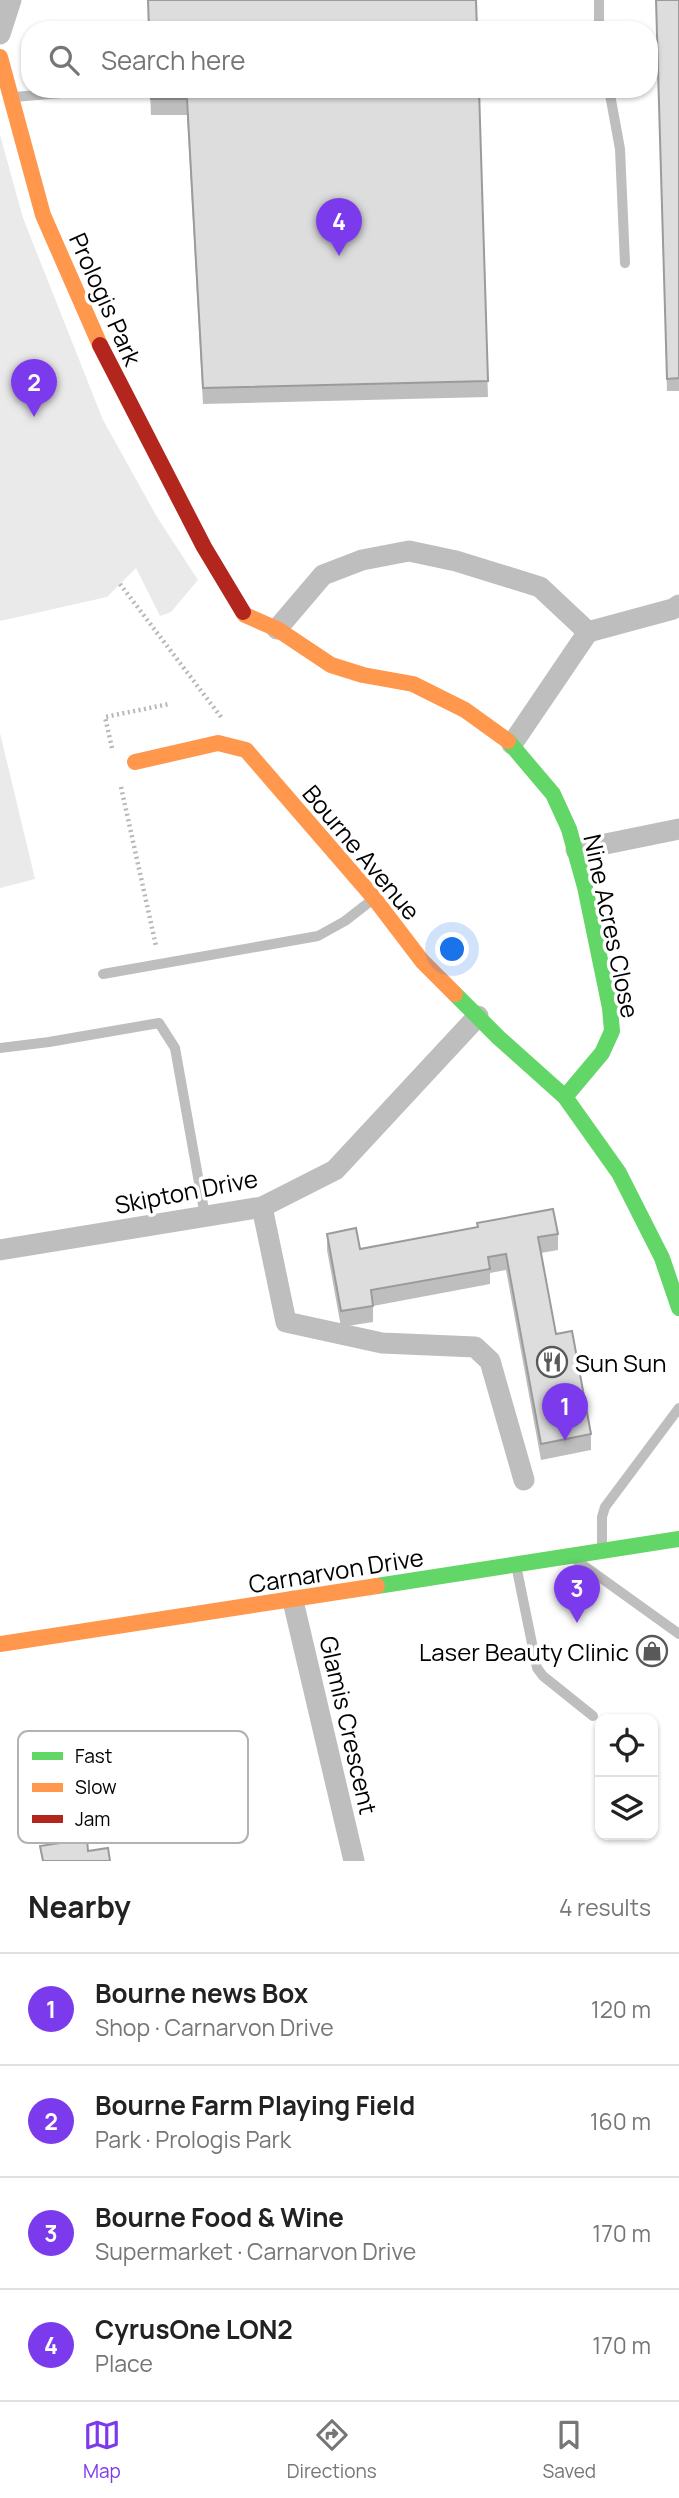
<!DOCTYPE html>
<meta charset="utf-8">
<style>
:root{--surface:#fff;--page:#f6f6f6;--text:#222;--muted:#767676;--line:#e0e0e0;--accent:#7c3aed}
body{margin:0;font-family:Manrope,sans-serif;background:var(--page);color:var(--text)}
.controls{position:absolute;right:21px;bottom:21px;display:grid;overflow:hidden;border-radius:14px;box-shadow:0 2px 5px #0004}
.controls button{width:63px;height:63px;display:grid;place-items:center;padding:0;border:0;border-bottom:2px solid var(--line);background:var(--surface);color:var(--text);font:35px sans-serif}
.you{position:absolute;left:453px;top:950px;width:24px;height:24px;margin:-18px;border:5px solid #fff;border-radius:50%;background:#1a73e8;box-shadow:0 0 0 10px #1a73e833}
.badge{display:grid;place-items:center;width:46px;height:46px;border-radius:50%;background:var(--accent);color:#fff;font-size:23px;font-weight:700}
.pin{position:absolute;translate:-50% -58px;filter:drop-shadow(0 2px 4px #0008)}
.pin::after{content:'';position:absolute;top:37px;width:24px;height:21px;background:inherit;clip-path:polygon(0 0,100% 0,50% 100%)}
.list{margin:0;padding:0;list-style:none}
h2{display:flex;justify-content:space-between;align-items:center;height:91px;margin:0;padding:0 28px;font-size:30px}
h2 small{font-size:23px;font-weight:400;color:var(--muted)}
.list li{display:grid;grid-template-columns:46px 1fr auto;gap:21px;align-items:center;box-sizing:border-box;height:112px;padding:0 28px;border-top:2px solid var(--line)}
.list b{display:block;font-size:26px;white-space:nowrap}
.list p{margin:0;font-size:23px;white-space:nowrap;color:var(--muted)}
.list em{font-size:23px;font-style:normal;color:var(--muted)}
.icon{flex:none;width:38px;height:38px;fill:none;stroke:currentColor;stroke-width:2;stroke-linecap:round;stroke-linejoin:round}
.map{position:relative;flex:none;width:679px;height:1861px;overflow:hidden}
.search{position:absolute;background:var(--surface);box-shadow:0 2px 5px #0004;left:21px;right:21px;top:21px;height:77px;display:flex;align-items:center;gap:18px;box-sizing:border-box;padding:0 24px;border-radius:28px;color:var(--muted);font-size:26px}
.sheet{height:539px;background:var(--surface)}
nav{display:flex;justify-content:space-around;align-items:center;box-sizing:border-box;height:98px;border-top:2px solid var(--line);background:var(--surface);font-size:19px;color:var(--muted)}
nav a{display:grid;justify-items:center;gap:4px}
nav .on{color:var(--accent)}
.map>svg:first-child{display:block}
</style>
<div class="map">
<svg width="679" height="1861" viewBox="0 0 679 1861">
<rect width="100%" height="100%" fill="#fff"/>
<!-- green -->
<g fill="#eaeaea">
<polygon points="0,135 23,218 103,420 157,517 198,580 171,612 160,616 136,568 107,597 0,621"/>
<polygon points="0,733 35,879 0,888"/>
</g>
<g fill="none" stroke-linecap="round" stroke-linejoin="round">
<!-- path -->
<g stroke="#b8b8b8" stroke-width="4.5" stroke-dasharray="2 3.5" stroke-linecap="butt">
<polyline points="120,584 221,717"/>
<polyline points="112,748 105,717 169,704"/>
<polyline points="121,787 156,946"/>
</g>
<!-- lane -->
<g stroke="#bebebe" stroke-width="10">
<polyline points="599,0 599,30"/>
<polyline points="609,89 620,149 625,263"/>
<polyline points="14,97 97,90"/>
<polyline points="103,974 318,936 345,921 372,900"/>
<polyline points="0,1048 49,1042 159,1023 175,1048 205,1216"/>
<polyline points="602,1548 602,1517 605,1507 679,1408"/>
<polyline points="576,1560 679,1634"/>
<polyline points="516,1565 537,1668 543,1676 593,1716"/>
</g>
<!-- street -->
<g stroke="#bebebe" stroke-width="21">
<polyline points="0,34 11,0"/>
<polyline points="277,629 323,575 362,560 409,551 456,561 540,587 588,632"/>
<polyline points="512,744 588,632 673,609 679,605"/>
<polyline points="576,850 679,829"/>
<polyline points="262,1207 286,1322 382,1343 475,1347 490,1361 524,1480"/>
<polyline points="0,1250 262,1207 335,1170 478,1016"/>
<polyline points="293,1601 354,1861"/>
</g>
<!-- fast -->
<g stroke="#63d668" stroke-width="16">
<polyline points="508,741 553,794 569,829 585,887 610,1008 612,1031 602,1053 565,1097"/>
<polyline points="455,994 499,1038 565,1097 619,1173 662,1258 679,1308"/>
<polyline points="377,1586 679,1539"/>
</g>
<!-- slow -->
<g stroke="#ff974d" stroke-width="16">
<polyline points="0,57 43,215 100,345"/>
<polyline points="243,612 245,615 277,629 331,665 363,675 413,684 465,710 508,741"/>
<polyline points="135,762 218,743 246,750 374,898 422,961 455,994"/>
<polyline points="0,1644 377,1586"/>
</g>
<!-- jam -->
<polyline stroke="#b3261e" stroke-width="16" points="100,345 204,547 243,612"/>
</g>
<!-- wall -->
<g fill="#bebebe">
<polygon points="656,0 679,0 679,391 667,391"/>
<polygon points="150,89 479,89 488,397 203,404 187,115 151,115"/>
<polygon points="477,1223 558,1234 558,1250 541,1253 556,1334 591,1434 591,1450 541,1460 506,1270 490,1273 490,1284 373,1306 373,1322 341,1327 327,1250 327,1234 360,1249 477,1227"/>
</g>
<!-- building -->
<g fill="#ddd" stroke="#9b9b9b" stroke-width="2">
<polygon points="148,0 476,0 477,30 149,30"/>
<polygon points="656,0 679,0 679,378 667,379"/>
<polygon points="151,89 479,89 488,381 203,388 187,99 151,99"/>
<polygon points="553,1209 558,1234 538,1237 556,1334 572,1331 591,1434 541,1444 506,1254 488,1257 490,1269 371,1290 373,1306 341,1311 327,1234 356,1228 360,1249 478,1227 477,1223"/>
<polygon points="87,1839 88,1851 108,1848 110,1861 43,1861 40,1846"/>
</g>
<!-- icons -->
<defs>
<g id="restaurant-ring" transform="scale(1.575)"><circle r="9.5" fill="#fff" stroke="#595959" stroke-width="1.5"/><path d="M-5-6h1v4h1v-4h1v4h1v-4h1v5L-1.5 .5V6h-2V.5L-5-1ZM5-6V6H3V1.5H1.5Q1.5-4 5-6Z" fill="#595959"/></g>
<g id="shop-ring" transform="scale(1.575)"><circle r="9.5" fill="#fff" stroke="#595959" stroke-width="1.5"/><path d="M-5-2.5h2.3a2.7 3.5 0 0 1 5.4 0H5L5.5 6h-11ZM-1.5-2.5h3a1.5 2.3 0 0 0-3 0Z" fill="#595959"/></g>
</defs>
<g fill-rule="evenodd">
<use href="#restaurant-ring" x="552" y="1362"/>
<use href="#shop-ring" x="652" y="1651"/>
</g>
<g text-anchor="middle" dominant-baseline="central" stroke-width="7" stroke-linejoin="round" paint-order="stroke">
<!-- street labels -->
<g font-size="24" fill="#000" stroke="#fff">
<text transform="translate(106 299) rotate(66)">Prologis Park</text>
<text transform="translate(362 852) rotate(50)">Bourne Avenue</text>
<text transform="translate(612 926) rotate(78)">Nine Acres Close</text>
<text transform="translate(186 1191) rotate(-11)">Skipton Drive</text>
<text transform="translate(336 1570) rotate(-9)">Carnarvon Drive</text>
<text transform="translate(349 1725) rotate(77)">Glamis Crescent</text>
</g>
<!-- poi labels -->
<g font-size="24" fill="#000" stroke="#fff" text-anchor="start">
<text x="575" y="1362">Sun Sun</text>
<text x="629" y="1651" text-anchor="end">Laser Beauty Clinic</text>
</g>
</g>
<!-- legend -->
<rect x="18" y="1731" width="230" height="112" rx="10" fill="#fff" stroke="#b2b2b2" stroke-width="2"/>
<rect x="32" y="1752" width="31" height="8" fill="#63d668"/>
<rect x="32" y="1783" width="31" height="9" fill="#ff974d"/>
<rect x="32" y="1815" width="31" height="8" fill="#b3261e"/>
<g font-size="19" fill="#000">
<text x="75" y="1763">Fast</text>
<text x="75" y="1794">Slow</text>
<text x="75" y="1826">Jam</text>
</g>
</svg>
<div class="controls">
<button><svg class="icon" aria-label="locate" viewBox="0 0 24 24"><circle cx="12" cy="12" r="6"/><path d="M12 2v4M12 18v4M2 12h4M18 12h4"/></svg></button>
<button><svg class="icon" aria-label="layers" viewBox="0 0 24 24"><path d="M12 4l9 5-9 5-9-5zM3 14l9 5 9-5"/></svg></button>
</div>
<div class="you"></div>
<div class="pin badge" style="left:565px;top:1441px">1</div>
<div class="pin badge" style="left:34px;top:417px">2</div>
<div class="pin badge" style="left:577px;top:1623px">3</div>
<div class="pin badge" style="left:339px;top:256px">4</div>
<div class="search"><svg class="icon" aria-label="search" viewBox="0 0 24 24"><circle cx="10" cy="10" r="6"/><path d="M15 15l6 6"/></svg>Search here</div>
</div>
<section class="sheet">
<h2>Nearby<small>4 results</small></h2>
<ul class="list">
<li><span class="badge">1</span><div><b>Bourne news Box</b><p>Shop · Carnarvon Drive</p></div><em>120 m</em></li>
<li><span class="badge">2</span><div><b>Bourne Farm Playing Field</b><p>Park · Prologis Park</p></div><em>160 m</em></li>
<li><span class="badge">3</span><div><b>Bourne Food &amp; Wine</b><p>Supermarket · Carnarvon Drive</p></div><em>170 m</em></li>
<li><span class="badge">4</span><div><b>CyrusOne LON2</b><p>Place</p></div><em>170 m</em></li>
</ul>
</section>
<nav>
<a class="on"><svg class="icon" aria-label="map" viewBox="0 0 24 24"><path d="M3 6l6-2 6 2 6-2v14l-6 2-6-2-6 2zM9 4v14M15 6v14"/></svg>Map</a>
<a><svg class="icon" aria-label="directions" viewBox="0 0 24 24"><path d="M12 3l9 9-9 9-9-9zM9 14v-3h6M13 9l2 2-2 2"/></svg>Directions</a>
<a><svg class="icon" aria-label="saved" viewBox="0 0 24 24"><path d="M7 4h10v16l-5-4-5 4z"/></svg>Saved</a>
</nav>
